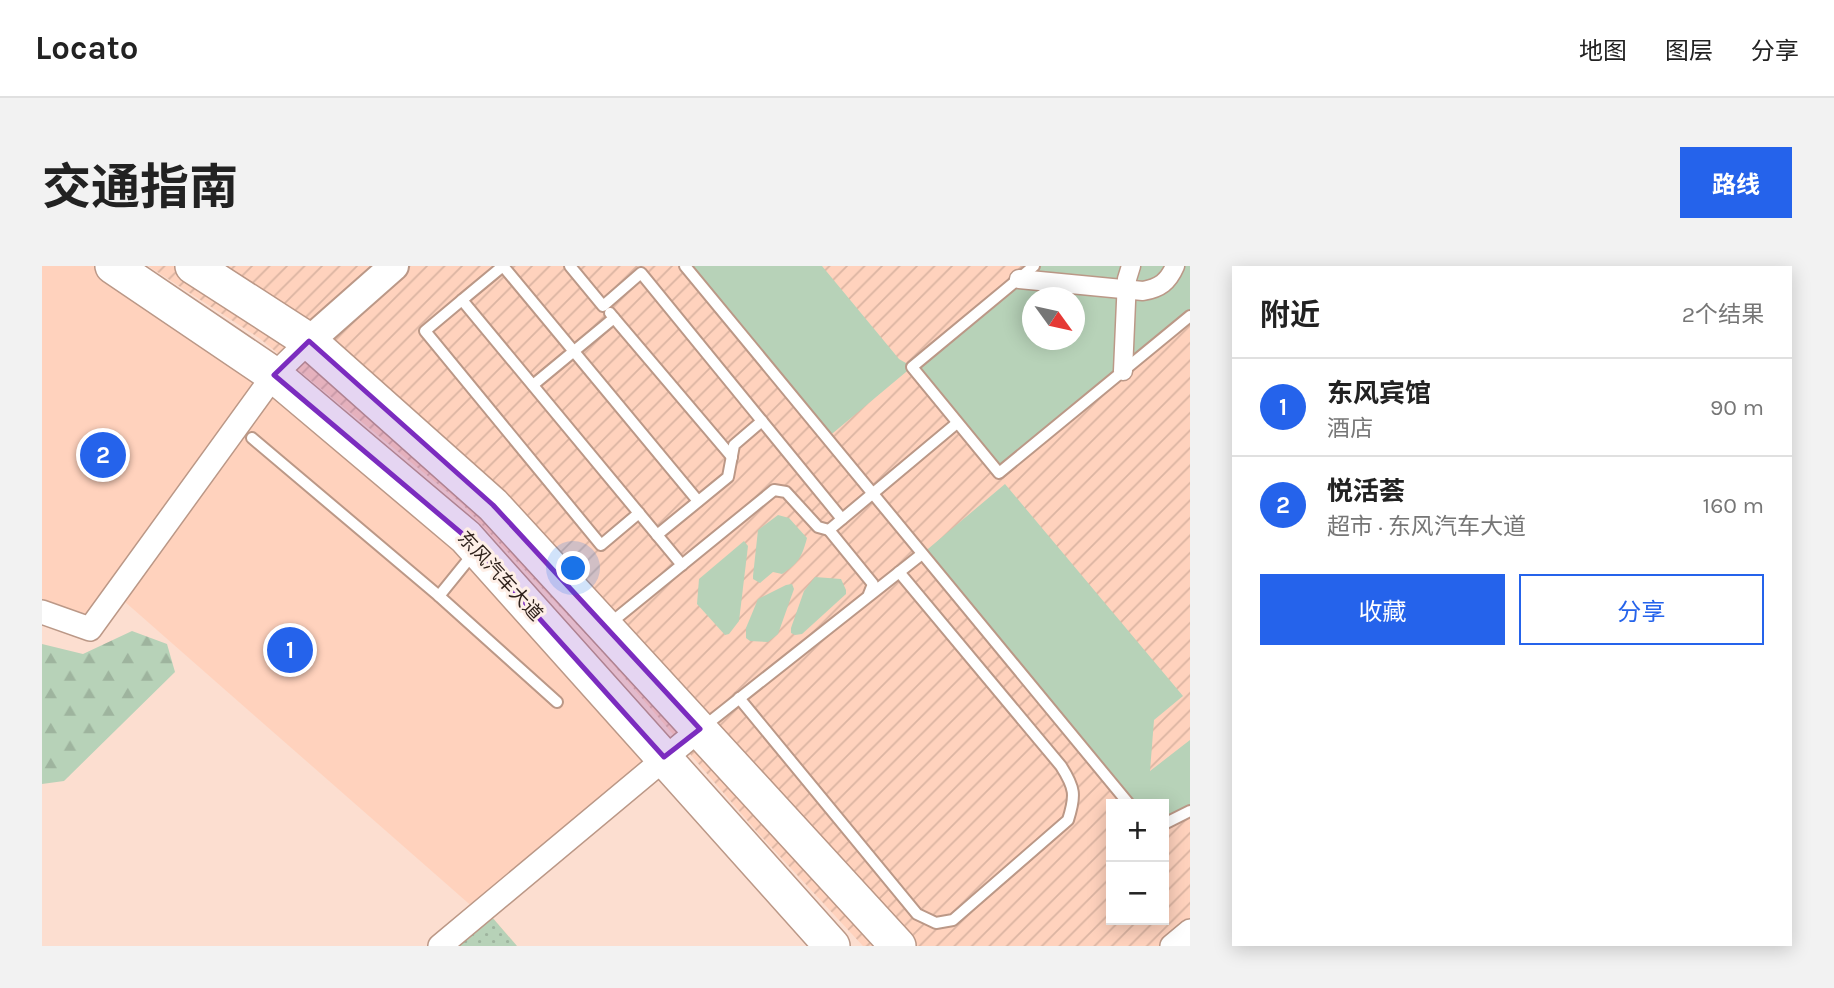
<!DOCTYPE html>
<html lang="zh">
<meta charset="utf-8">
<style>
:root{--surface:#fff;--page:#f2f2f2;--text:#222;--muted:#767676;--line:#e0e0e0;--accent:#2563eb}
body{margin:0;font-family:Karla,"Noto Sans SC",sans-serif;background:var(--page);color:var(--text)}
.controls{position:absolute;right:21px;bottom:21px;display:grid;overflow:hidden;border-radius:0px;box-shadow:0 4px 18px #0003}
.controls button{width:63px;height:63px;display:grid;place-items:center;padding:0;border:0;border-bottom:2px solid var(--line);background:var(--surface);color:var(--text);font:35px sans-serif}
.compass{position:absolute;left:980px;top:21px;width:63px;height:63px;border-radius:50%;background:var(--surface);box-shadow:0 4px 18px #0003;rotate:123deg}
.you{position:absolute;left:532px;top:303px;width:24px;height:24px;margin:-18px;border:5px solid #fff;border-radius:50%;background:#1a73e8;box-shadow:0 0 0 10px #1a73e833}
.badge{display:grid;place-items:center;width:46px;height:46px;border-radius:50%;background:var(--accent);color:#fff;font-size:23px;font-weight:700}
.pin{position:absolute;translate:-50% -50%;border:4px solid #fff;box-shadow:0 2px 7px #0006}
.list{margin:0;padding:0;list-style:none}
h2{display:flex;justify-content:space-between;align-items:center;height:91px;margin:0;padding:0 28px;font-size:30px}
h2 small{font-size:23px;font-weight:400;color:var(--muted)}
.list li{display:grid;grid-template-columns:46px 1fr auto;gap:21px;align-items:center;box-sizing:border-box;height:98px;padding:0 28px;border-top:2px solid var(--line)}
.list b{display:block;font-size:26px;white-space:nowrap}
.list p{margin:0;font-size:23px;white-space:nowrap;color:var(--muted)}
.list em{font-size:23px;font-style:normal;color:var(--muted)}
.actions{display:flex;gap:14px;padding:21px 28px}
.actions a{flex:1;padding:16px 0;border:2px solid var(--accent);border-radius:0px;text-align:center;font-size:24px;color:var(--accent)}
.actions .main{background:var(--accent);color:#fff}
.map{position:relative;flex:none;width:1148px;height:680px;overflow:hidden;border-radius:0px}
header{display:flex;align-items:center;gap:42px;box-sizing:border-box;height:98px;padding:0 35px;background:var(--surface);border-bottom:2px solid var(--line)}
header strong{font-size:33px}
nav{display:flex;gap:38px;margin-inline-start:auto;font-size:24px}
.intro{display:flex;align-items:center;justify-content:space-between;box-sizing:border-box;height:168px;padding:0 42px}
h1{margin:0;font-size:49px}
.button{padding:18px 32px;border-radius:0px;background:var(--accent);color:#fff;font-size:24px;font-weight:700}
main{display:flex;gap:42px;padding:0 42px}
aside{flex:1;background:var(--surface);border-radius:0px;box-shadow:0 4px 18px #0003}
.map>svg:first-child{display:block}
</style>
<header>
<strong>Locato</strong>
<nav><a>地图</a><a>图层</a><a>分享</a></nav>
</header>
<div class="intro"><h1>交通指南</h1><a class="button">路线</a></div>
<main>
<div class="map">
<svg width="1148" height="680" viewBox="0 0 1148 680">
<defs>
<pattern id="industrial-furrows" width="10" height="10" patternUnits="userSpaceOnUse" patternTransform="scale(1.75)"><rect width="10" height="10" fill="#ffd2bd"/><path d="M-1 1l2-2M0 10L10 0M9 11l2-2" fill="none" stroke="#dbb4a2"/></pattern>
<pattern id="forest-firs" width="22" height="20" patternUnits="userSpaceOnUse" patternTransform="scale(1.75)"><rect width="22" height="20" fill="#b7d2b8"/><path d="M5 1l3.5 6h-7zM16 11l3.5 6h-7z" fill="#9eb49e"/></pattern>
<pattern id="park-dots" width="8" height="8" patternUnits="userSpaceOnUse" patternTransform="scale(1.75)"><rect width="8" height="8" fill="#b7d2b8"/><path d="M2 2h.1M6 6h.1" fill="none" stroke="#9eb49e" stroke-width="1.8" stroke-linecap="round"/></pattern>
</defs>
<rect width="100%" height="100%" fill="#fcded0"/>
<!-- built -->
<polygon fill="#ffd2bd" points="0,0 62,0 424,271 622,491 443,643 475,680 74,328 51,350 0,333"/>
<!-- industrial -->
<path fill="url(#industrial-furrows)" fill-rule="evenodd" d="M106 0H1148V680H821L716 567 555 380 420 238 217 72ZM990 32H1032V74H990ZM1069 538H1122V654H1069Z"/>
<!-- green -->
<g fill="#b7d2b8" fill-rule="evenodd">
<path d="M643 0H780L857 93 869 100 992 0H1148V50L957 207 870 101 785 172ZM990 32H1032V74H990Z"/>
<polygon points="963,218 1141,430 1112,454 1108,505 1148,474 1148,545 1122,558 1122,538 1087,538 880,288"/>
<path d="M736 249 747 252 765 272C760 291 756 298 740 308L731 306 718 317 711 313V310L716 264Z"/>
<polygon points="702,275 706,280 697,355 687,368 683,369 655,338 657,313"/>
<polygon points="773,311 799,313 804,324 804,328 760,368 753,369 749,367 749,362 762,325"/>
<polygon points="750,318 752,323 736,368 726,376 708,375 704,372 704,362 716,333 744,319"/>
</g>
<!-- forest -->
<polygon fill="url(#forest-firs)" points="90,365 125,378 133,406 22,515 0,518 0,378 41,388"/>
<!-- park -->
<polygon fill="url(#park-dots)" points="443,643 475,680 398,680"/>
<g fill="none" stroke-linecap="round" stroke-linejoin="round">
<!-- service casing -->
<g stroke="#bb9887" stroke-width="14">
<g id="service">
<polyline points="461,0 420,34 640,299"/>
<polyline points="461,0 656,235"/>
<polyline points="528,0 561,40 599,7 800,253"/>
<polyline points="643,0 1087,538"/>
<polyline points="992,0 870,101 957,207 1148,50"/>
<polyline points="420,34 383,65 559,279 597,247"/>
<polyline points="572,52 690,191"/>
<polyline points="491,119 572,52 568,47"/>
<polyline points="210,172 397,330 431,288"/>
<polyline points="787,264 831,318 827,328"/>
<polyline points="615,269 686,211 692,179 720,155"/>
<polyline points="397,330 515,436"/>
<polyline points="566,359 732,224 744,226 776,261 787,264 915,157"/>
<path d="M697 432 875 648 894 657 911 654 1026 554C1034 529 1033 522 1019 500L857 306"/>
<polyline points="660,462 880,288"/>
<polyline points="1122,558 1148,545"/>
</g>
</g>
<!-- pedestrian casing -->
<g stroke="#bb9887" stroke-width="21">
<g id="pedestrian">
<path d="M977 13 1101 25C1118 22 1126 16 1133 0"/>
<polyline points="1081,105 1085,13 1089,0"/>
</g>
</g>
<!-- minor casing -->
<g stroke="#bb9887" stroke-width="26">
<g id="minor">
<polyline points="0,346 48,363 232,109 267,75"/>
<polyline points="398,680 658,463"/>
<polyline points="1130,680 1148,665"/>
</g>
</g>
<!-- tertiary casing -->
<g stroke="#bb9887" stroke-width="32">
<polyline id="tertiary" points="267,75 352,0"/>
</g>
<!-- primary casing -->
<g stroke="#bb9887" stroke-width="38">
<g id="primary">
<polyline points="71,0 232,109 424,271 790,680"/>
<polyline points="151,0 267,75 451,239 856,680"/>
</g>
</g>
<!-- service -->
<use href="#service" stroke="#fff" stroke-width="10"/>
<!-- pedestrian -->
<use href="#pedestrian" stroke="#fff" stroke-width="18"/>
<!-- minor -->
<use href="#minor" stroke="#fff" stroke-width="23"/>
<!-- tertiary -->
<use href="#tertiary" stroke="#fff" stroke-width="28"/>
<!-- primary -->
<use href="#primary" stroke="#fff" stroke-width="35"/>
</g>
<!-- marked area -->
<path fill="#7b2cbf" fill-opacity="0.2" stroke="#7b2cbf" stroke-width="5" stroke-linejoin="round" d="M267 75 451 239 658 463 622 491 424 271 232 109Z"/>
<g text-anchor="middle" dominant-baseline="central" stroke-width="6" stroke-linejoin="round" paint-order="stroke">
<!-- street labels -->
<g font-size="19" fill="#2f211b" stroke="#feefe7">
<text transform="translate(458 310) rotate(47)">东风汽车大道</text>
</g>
</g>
</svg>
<div class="controls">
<button>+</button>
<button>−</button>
</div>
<svg class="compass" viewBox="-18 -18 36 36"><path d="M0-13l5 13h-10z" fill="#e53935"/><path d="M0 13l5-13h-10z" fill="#767676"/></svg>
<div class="you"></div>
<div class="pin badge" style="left:248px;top:384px">1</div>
<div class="pin badge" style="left:61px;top:189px">2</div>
</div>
<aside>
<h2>附近<small>2个结果</small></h2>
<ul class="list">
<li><span class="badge">1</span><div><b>东风宾馆</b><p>酒店</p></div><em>90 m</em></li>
<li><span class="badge">2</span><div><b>悦活荟</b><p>超市 · 东风汽车大道</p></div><em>160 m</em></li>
</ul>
<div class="actions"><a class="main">收藏</a><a>分享</a></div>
</aside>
</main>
